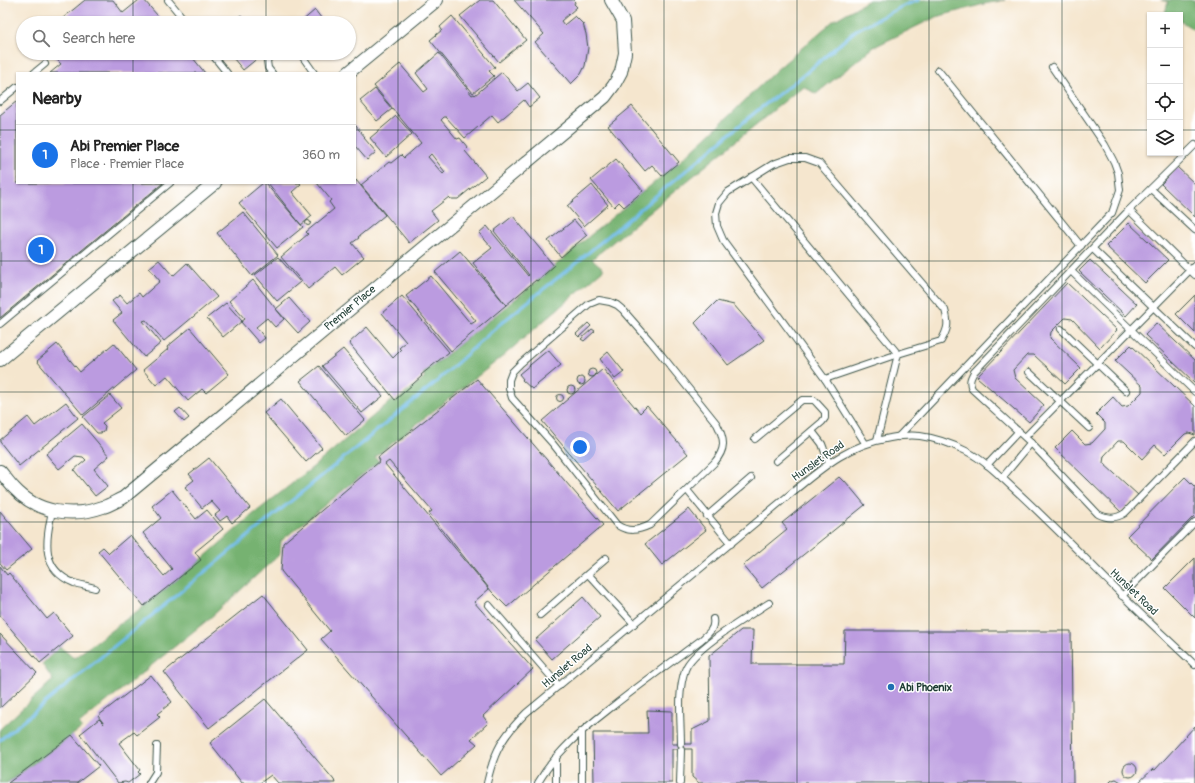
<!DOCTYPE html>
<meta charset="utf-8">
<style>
:root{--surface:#fff;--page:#f2f2f2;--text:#222;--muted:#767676;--line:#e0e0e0;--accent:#1a73e8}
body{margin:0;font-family:Pangolin,sans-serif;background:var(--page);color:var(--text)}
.controls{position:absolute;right:12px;top:12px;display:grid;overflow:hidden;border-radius:0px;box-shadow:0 1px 3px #0004}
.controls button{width:36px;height:36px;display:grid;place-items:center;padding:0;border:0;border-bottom:1px solid var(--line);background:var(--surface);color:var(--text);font:20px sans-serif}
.you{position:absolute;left:580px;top:447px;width:14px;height:14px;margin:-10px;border:3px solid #fff;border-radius:50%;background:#1a73e8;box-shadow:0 0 0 6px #1a73e833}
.badge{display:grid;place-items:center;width:26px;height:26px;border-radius:50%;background:var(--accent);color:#fff;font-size:13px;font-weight:700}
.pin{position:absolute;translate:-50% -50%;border:2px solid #fff;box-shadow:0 1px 4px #0006}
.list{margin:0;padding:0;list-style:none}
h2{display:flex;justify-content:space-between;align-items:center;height:52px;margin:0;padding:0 16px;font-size:17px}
h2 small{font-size:13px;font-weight:400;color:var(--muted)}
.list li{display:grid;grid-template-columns:26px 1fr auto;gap:12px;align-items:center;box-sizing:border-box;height:60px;padding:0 16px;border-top:1px solid var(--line)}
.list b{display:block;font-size:15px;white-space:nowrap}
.list p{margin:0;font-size:13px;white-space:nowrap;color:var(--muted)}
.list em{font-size:13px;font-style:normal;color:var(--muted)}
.icon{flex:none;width:22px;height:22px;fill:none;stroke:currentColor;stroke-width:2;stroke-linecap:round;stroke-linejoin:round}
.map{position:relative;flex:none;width:1195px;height:783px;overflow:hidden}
.search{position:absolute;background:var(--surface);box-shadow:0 1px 3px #0004;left:16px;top:16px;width:340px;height:44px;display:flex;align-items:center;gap:10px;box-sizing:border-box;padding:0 14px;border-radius:22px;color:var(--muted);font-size:15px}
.panel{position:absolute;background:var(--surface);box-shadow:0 1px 3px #0004;left:16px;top:72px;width:340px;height:112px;border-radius:0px}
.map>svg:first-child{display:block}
</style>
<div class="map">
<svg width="1195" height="783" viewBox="0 0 1195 783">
<rect width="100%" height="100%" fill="#fff"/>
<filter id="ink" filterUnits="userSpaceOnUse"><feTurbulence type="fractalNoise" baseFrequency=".025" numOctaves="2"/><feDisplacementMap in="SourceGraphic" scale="8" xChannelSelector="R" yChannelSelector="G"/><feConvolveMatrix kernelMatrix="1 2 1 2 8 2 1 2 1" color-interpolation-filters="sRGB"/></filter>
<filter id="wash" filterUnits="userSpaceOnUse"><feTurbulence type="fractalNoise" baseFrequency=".012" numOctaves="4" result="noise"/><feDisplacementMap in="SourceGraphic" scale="16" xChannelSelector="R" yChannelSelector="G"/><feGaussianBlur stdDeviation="0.9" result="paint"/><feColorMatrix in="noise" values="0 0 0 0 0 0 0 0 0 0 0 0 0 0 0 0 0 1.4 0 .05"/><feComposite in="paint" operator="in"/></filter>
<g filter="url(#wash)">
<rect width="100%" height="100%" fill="#f5e6ce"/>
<!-- forest -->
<g fill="#76b271" stroke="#4a7852">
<polygon points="869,0 1005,0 984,4 936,17 874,47 816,94 803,86 592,259 604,269 502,357 375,457 379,461 281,541 280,554 210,618 79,724 82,728 7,783 0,783 0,729 53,680 42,664 60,647 74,658 144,606 201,560 251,516 313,467 392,400 395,402 425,377 423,374 529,288 593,233 679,162 731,114 774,72 833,21"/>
<polygon points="1162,0 1195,0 1195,30 1180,21 1180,15 1168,15 1165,13 1168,2"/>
</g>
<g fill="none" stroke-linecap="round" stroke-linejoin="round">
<!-- stream -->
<polyline stroke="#70bce9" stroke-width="3" points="0,740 435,383 500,324 576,263 758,110 806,73 856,30 905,5 919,0"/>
</g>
<g id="blocks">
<!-- building -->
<g fill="#bb9be0" fill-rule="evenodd">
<polygon points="85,0 113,0 123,13 139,0 144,0 164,23 57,23"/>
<polygon points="480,0 493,0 526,40 499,62 460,16"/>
<polygon points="514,0 573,0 575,2 574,4 577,7 561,21 564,25 575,16 583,24 586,34 588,48 585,66 581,74 571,84 535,42 544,34"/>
<polygon points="315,10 325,23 302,23 301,22"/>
<polygon points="241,15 248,23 231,23"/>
<polygon points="452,16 495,67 489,71 494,76 473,93 430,40 442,30 440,27"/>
<polygon points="51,53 189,53 205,73 50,73 61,64"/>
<polygon points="229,53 264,53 243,70"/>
<path d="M439 53 472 95 474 94 475 95 502 72 518 91 528 83 540 98 529 107 524 100 498 122 492 115 465 138 446 117H444L441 120 457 139 460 138 468 148 465 151 486 176 458 199H451L449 197 431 211 438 220 409 243 361 185 389 162 391 163 401 155 404 158 421 143 374 86 400 64 424 92 428 89 416 73ZM431 154 445 172 443 174 428 157Z"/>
<polygon points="375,89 392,109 377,121 360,101"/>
<polygon points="17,101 17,183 163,183 0,318 0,115"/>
<polygon points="632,106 679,162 662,176 652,165 645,171 608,126"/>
<polygon points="396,116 412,134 386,157 370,138"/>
<polygon points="355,125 365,137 364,138 376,152 367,160 355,146"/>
<polygon points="616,159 643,191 624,207 619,202 614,207 591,180"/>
<polygon points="1177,167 1195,184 1195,217 1161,184"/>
<polygon points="356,180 385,215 358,237 359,238 352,243 364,257 342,275 335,267 308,289 281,257 308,234 306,232 334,209 329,202 331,200 317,183 355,183"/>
<polygon points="263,183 265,183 303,227 277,248 239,203"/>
<polygon points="268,183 300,183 301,184 292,192 312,216 301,225"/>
<polygon points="592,185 608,205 584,226 567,206"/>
<polygon points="243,212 278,255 252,276 217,233"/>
<polygon points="513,216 554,266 537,281 536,280 451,351 406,296 431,276 471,324 476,321 435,272 460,251 506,305 473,263 492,248 479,233 487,226 528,276 529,275 494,231"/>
<polygon points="574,220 587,235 561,257 548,241"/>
<circle cx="308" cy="223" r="2.5"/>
<polygon points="1129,223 1168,260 1145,283 1106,246"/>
<polygon points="278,257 300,282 277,301 255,275"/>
<polygon points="159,260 173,276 187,263 217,297 164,341 146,320 143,321 161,343 144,357 113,320 122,313 112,301 120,295 127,303 139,293 142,297 160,281 149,268"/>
<polygon points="1090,260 1137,304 1126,316 1079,271"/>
<polygon points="253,280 284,319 275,327 267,318 256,327 265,338 259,343 241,322 245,319 229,301"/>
<polygon points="1067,283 1117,330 1100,348 1072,319 1065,318 1051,332 1050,338 1081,368 1065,384 1034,355 1027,355 1013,370 1015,378 1044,405 1029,422 977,377"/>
<polygon points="1195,295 1195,333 1176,314"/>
<polygon points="402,296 449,352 421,375 422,376 395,400 349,343 367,327 393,358 401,350 399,348 406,342 382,313"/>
<polygon points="289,298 310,322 298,333 276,309"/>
<polygon points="717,301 734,305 764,340 728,365 695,323"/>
<polygon points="226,303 242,321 223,337 207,318"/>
<polygon points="588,323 591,326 579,337 576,334"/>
<polygon points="1156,323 1195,360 1195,383 1145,335"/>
<polygon points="190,328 229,374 206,393 202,389 188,401 167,376 156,385 143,370 168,349 167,347"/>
<polygon points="592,329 595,331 584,341 581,339"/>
<polygon points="114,343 136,370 83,415 37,361 57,344 80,372"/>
<polygon points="1131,345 1195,406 1195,435 1189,433 1185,434 1165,454 1155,445 1142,459 1124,441 1118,441 1104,456 1103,463 1138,495 1121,512 1055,448 1072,431 1085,444 1092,443 1105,429 1105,423 1096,414 1113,397 1122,407 1128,406 1142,392 1142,386 1115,361"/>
<polygon points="343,349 383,396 362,413 322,366"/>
<polygon points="548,350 561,365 532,389 522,380 523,379 519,374"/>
<polygon points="608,352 624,372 615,379 600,359"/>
<polygon points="319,366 365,420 346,436 300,381"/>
<polygon points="603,369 640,413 647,406 688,454 618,511 542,421"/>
<circle cx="592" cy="373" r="4"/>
<circle cx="581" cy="381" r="4"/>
<polygon points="477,379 603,525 507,607 492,592 429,513 432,511 389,461 385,464 489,589 474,602 533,669 483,716 488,723 471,739 477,744 441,776 321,639 330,631 281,571 283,543 380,461 378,457"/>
<circle cx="571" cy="390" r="4"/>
<circle cx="560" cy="398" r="3.5"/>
<polygon points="110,395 121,408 102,423 105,426 104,431 101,433 97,433 83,417"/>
<polygon points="281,399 322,448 306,462 264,413"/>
<polygon points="66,402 78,418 19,466 0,442 0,440 28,417 35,426"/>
<polygon points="180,408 189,418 184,422 175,412"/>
<polygon points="82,424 109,456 94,469 108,486 95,496 74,470 86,460 83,457 75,456 59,469 46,454"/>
<polygon points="209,458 250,508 232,523 227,516 220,521 215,515 220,511 211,501 202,508 185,487 194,480 189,474"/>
<polygon points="839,477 844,482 845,481 865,505 762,588 743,565 787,529 782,523"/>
<polygon points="1185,477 1195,487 1195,515 1152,559 1127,536"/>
<polygon points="172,490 196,519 207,510 223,529 195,552 201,560 144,606 98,551 103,547 109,553 130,535 164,576 172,569 143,533 161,518 152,506"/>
<polygon points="689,509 706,530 662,565 645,544"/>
<polygon points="0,511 32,549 6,570 0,563"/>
<polygon points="1195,558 1195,618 1165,588"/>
<polygon points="0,566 7,575 9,573 47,619 54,613 73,636 40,663 0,616"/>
<polygon points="263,594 308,650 209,728 164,672"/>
<polygon points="583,597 600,617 552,659 535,640"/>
<polygon points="741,630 753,630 752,664 844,664 845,631 1071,631 1073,783 699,783 692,777 692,749 672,749 672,783 594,783 593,733 648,733 647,710 672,711 672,744 692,744 692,730 710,721 709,656"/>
<polygon points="0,634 37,673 0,708"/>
<polygon points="151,675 172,702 157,714 160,717 137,735 134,732 119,743 140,770 138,772 140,774 128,783 125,782 118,783 80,734 99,719 104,724 98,716"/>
<polygon points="265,699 334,780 335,783 278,783 271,775 260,783 242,783 210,743"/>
<polygon points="1195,726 1195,783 1138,783 1153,769 1155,770"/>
<polygon points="72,735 99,766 77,783 8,783"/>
<circle cx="1130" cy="770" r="7"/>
<polygon points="1116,779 1123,783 1109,783 1112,780"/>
</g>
</g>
</g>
<g filter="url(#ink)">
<use href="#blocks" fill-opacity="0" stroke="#3f564b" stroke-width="1"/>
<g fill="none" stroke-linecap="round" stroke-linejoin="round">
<!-- lane casing -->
<g stroke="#3f564b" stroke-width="8">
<g id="lane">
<polyline points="168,0 187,23"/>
<polyline points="211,53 227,73"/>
<polyline points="272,53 267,61 268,68 272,73"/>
<polyline points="300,53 314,73"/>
<polyline points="938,70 1081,246"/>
<polyline points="34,73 45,64"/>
<polyline points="0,101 17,87"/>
<path d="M1195 145 1129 210 974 372C970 379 969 382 972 389L1031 443 1098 514C1108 519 1116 519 1125 513L1195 441"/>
<polyline points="751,177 898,354 825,379"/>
<polyline points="1151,189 1195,230"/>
<polyline points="1129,210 1195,275"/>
<polyline points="1093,249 1195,347"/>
<polyline points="1071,271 1195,392"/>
<path d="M599 300 610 302 617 305 623 310 651 342 717 424C725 440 726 449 714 463L650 525C637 531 628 532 617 525L553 444 512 398 509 388V380L512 372 521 363 589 304Z"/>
<polyline points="0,324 170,183"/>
<polyline points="1061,329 1126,391"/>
<polyline points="1029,372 1089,428"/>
<polyline points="812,431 822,444 829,463"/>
<polyline points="898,437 1112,213 1120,190 1118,173 1114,162 1105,145 1052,67"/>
<polyline points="1025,437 1195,265"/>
<polyline points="755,439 802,400 814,400 825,412 825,418 822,422 776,461"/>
<path d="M865 443 825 379 723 240 717 226 716 213 719 203 728 192 773 164 790 158H805L819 163 945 310C949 324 948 329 941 341L898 354 877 440"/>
<polyline points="987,465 1019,431"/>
<polyline points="1002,478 1031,443"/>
<polyline points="687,490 731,544"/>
<path d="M52 511C46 541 40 569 74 583 81 585 88 586 95 588"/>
<polyline points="707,516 751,478"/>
<polyline points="588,574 634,624"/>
<polyline points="1122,596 1195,522"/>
<polyline points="489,605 559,686"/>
<polyline points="540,615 606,558"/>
<path d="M681 744C681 720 677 693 685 670 692 649 749 616 769 603"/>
<polyline points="149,783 156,772 157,746"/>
<path d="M487 783C494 751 503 736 526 713L789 495C822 468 847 445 890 438 900 436 911 435 920 436 936 438 952 444 966 451 984 460 999 475 1013 488 1049 521 1083 556 1117 590 1142 616 1169 640 1195 665"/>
<path d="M538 783C555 753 581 731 608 710 638 686 670 663 701 640 708 634 715 629 713 619"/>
<polyline points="556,783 556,757"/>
<polyline points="582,783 582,731"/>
<polyline points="680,783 681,750"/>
</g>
</g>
<!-- street casing -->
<g stroke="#3f564b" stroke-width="14">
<g id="street">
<polyline points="348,73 437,0"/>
<polyline points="0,360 215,183"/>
<path d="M0 471C5 477 9 483 14 488 37 513 72 518 103 507 110 505 116 501 123 498L605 97 614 85 621 72 625 53 623 21 611 0"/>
</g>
</g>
<!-- lane -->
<use href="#lane" stroke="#fff" stroke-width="6"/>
<!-- street -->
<use href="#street" stroke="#fff" stroke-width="12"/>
</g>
</g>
<!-- grid -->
<path fill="none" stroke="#1f3d34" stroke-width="1" stroke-opacity="0.55" d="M133 0V23M266 0V23M398 0V783M531 0V783M664 0V783M797 0V783M929 0V783M1062 0V783M133 53V73M266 53V73M0 130H17M355 130H1150M1180 130H1195M133 183V783M266 183V783M0 261H1195M0 392H1195M0 522H1195M0 652H1195"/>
<!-- markers -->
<circle fill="#1f6fb2" stroke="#fff" stroke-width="1.5" cx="891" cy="687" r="4"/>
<g text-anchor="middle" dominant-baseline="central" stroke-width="3" stroke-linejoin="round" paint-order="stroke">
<!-- street labels -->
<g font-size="11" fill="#1f3d34" stroke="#fff">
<text transform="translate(350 308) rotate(-40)">Premier Place</text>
<text transform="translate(818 461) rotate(-35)">Hunslet Road</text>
<text transform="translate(1134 592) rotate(44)">Hunslet Road</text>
<text transform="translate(567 666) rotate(-40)">Hunslet Road</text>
</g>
<!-- poi labels -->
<g font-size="11" font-weight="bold" fill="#1f3d34" stroke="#fff" text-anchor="start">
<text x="899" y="687">Abi Phoenix</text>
</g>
</g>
</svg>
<div class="controls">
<button>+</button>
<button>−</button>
<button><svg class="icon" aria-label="locate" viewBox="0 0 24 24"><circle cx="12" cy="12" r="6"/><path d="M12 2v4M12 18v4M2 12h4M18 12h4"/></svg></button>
<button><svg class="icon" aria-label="layers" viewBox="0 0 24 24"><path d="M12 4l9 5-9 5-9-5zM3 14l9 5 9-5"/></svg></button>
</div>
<div class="you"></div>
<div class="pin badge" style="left:41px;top:250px">1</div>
<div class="search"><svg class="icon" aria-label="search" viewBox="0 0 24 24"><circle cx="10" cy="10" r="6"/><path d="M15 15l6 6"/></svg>Search here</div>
<section class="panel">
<h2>Nearby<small></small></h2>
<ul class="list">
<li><span class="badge">1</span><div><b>Abi Premier Place</b><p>Place · Premier Place</p></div><em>360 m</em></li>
</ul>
</section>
</div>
